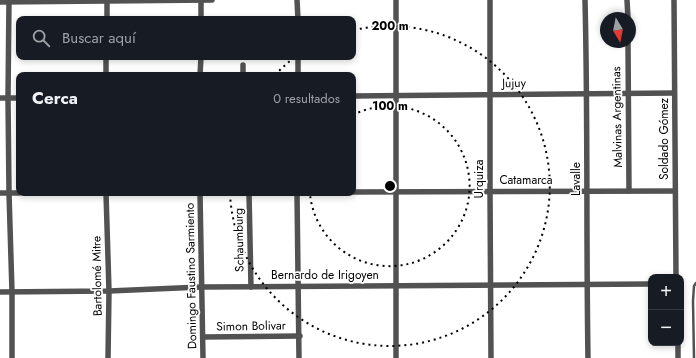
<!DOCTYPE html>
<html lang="es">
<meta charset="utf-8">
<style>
:root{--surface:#171b24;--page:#242831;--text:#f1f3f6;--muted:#9ea1a6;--line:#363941}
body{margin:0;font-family:Jost,sans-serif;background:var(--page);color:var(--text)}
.controls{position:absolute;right:12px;bottom:12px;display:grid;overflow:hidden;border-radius:8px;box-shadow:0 2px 6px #0003}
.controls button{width:36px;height:36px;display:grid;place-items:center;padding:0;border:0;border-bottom:1px solid var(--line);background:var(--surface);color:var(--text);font:20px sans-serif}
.compass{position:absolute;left:600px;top:12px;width:36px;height:36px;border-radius:50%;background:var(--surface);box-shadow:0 2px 6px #0003;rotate:170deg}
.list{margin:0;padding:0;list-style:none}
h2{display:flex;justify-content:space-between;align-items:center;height:52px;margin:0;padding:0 16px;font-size:17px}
h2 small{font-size:13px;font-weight:400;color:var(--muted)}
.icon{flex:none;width:22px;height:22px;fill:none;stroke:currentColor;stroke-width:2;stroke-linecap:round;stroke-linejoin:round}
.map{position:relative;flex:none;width:696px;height:358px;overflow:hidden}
.search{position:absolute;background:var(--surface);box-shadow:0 2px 6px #0003;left:16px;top:16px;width:340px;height:44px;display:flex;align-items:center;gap:10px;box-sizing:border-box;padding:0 14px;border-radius:8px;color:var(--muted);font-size:15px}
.panel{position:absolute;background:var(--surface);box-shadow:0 2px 6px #0003;left:16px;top:72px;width:340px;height:124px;border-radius:8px}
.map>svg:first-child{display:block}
</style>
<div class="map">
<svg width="696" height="358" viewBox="0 0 696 358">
<rect width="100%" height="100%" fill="#fff"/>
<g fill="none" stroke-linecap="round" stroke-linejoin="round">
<!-- lane -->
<polyline stroke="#525252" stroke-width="2.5" points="694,358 693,301 694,286 696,283"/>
<!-- street -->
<g stroke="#525252" stroke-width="5.5">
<polyline points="9,0 8,98 9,193 12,292 12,358"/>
<polyline points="297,0 298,19"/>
<polyline points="396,0 396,358"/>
<polyline points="490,0 490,191 491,358"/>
<path d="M585 0C588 119 586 239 588 358"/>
<polyline points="627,0 628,18"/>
<polyline points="674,0 676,277"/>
<polyline points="0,2 212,0"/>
<polyline points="107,19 107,0"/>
<polyline points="201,19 201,0"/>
<polyline points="628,42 629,191"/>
<polyline points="106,75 106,57"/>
<polyline points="200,75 201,57"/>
<polyline points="243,75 243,65"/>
<polyline points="298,75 298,57"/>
<polyline points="353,96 674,93"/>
<polyline points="0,98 19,98"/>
<polyline points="353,192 675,191"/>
<polyline points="0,193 19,193"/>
<polyline points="106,193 109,291 108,358"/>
<polyline points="200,193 203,358"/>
<polyline points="249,193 251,287"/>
<polyline points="297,193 299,358"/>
<polyline points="0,292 109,291 201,287 651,284"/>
<polyline points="203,337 300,336"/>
<polyline points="678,343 678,358"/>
</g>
</g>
<!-- distance rings -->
<g fill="none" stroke="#000" stroke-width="2" stroke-dasharray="2 4">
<path d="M353 115A80 80 0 1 1 310 194"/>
<path d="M275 75A160 160 0 0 1 295 57M354 30A160 160 0 1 1 230 194"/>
</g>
<g text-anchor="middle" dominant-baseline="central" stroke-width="3.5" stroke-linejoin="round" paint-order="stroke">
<!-- street labels -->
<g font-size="12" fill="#000" stroke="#fff">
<text transform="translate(514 83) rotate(-1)">Jujuy</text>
<text transform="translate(617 117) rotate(-91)">Malvinas Argentinas</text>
<text transform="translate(664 139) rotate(-90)">Soldado Gómez</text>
<text transform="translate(479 179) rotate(-90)">Urquiza</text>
<text transform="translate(576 179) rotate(-90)">Lavalle</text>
<text x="526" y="180">Catamarca</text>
<text transform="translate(239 240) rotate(-91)">Schaumburg</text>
<text x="325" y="275">Bernardo de Irigoyen</text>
<text transform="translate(97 276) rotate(-91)">Bartolomé Mitre</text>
<text transform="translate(191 276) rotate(-91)">Domingo Faustino Sarmiento</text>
<text transform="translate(251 326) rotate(-1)">Simon Bolivar</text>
</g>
</g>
<circle cx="390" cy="186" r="6" fill="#000" stroke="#fff" stroke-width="2"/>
<g font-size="12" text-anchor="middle" font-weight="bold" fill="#000" stroke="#fff" stroke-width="3.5" stroke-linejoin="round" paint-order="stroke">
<text x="390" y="30">200 m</text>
<text x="390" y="110">100 m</text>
</g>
</svg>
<div class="controls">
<button>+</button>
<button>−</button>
</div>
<svg class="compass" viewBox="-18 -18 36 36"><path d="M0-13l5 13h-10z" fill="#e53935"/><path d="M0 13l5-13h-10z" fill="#9ea1a6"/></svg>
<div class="search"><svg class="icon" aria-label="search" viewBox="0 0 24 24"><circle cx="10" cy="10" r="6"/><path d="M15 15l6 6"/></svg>Buscar aquí</div>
<section class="panel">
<h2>Cerca<small>0 resultados</small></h2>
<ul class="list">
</ul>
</section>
</div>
